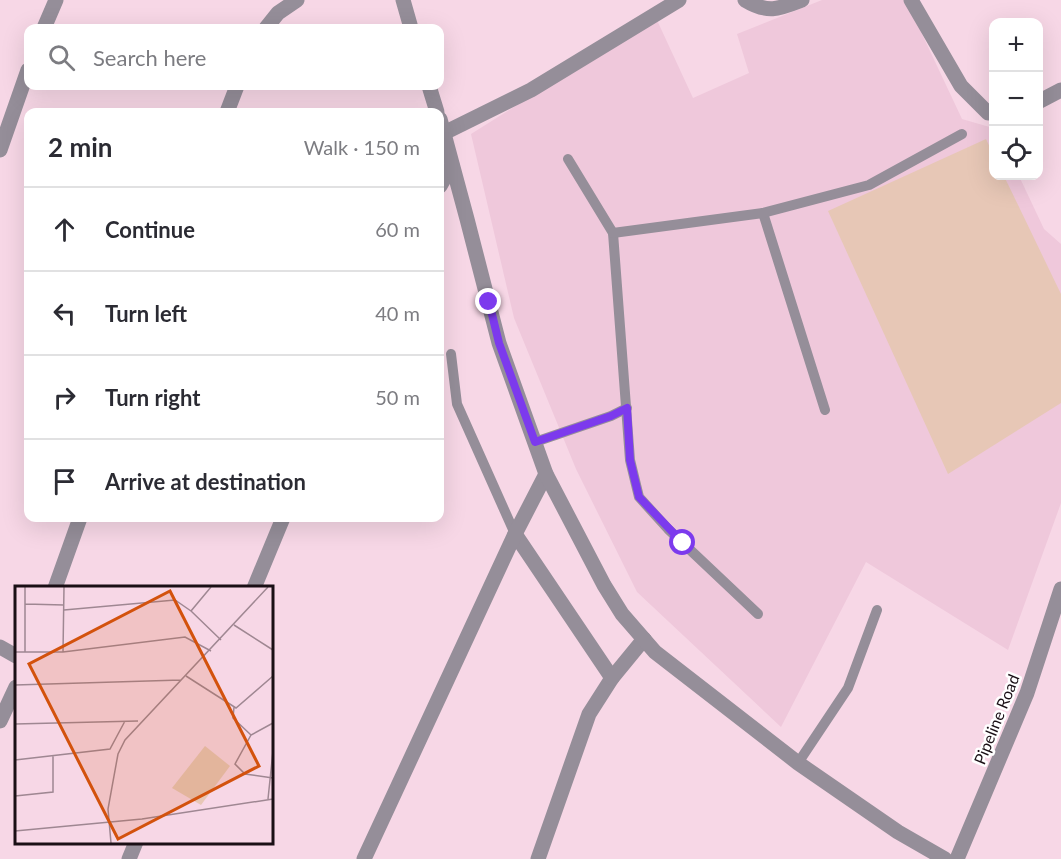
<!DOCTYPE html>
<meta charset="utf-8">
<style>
:root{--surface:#fff;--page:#f2f2f3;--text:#2b2b33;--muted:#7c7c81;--line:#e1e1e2}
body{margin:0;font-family:Lato,sans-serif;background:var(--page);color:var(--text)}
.controls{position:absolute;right:18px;top:18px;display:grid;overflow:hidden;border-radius:12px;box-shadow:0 6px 24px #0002}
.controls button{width:54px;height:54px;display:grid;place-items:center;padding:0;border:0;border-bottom:2px solid var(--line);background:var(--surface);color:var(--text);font:30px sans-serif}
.stop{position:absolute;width:18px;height:18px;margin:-14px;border:4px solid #7c3aed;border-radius:50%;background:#fff}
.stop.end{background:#7c3aed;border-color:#fff;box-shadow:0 2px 6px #0008}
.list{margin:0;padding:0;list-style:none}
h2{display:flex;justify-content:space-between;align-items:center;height:78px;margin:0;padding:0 24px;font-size:26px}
h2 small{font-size:20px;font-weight:400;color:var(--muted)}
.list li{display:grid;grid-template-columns:39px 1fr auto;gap:18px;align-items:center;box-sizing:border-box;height:84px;padding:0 24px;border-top:2px solid var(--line)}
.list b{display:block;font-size:22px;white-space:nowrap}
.list em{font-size:20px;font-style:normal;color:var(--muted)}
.icon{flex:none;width:33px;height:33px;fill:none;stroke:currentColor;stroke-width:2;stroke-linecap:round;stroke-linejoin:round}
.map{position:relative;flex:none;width:1061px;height:859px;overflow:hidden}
.search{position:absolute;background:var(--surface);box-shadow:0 6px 24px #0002;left:24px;top:24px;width:420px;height:66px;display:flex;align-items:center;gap:15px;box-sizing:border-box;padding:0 21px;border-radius:12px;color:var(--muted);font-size:22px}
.panel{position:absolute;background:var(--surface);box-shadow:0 6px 24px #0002;left:24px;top:108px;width:420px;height:414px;border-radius:12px}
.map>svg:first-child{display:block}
</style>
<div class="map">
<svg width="1061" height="859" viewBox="0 0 1061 859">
<rect width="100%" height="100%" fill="#f7d7e6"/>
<!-- built -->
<polygon fill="#efc8db" points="822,0 906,0 962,119 993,128 994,176 1019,176 1044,229 1061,244 1061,503 1008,650 866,562 781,727 637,592 576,469 514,318 471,134 656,18 693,98 749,73 737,34"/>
<!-- pitch -->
<polygon fill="#e7c7b6" points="986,139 993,154 994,176 1004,176 1061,294 1061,403 948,474 828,211"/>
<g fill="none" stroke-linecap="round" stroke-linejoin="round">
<!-- service -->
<g stroke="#958e99" stroke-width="10">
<polyline points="568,159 613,233 630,460 639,497 668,529 758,614"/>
<polyline points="763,213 825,410"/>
<polyline points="613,233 763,213 869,185 962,134"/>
<polyline points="451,354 457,404 515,534"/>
<polyline points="535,442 611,416 627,408"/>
<polyline points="798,763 848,688 877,610"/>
</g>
<!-- minor -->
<g stroke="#958e99" stroke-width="15">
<path d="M745 0C768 14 779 9 802 0"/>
<polyline points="911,0 961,86 988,113 994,113"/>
<polyline points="44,28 56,0"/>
<polyline points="266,28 278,13 297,0"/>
<polyline points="1038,102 1061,90"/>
<polyline points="227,112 237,86"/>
<polyline points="444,133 531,90 679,0"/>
<polyline points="0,150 28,70"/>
<polyline points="440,186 452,165"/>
<polyline points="515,534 612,678 589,714 538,859"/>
<polyline points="55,588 80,518"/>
<polyline points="254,588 283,518"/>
<polyline points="0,647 16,656"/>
<polyline points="612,678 644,639"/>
<polyline points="0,721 16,687"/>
<polyline points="129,859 136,842"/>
<polyline points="364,859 515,534 546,474"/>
</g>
<!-- tertiary -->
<g stroke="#958e99" stroke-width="15">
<polyline points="403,0 411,28"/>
<polyline points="429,86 437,112"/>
<polyline points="440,119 467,219 499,343 546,474 604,585 622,614 655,652 798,763 898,832 945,859"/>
<polyline points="957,859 1027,693 1061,589"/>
</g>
</g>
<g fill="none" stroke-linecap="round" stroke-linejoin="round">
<!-- route -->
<polyline stroke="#7c3aed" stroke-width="8" points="489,302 499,343 535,442 611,416 627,408 630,460 639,497 683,543"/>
</g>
<g text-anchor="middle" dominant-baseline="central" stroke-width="5" stroke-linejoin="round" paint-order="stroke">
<!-- street labels -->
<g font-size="16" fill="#1a0f15" stroke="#fff">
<text transform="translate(996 719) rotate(-68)">Pipeline Road</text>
</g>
</g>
<!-- overview -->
<g transform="translate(15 586)">
<rect width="258" height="258" fill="#f7d7e6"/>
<path d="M190 160 215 180 186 219 157 202Z" fill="#e7c7b6"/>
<path fill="none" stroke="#9f8792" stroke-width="1.5" d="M10 1V66M196 1 176 25 206 54M10 18 49 19M49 24 160 14 176 25M219 39 258 64M0 66H48L170 51 196 65M48 66 49 1M171 90 221 122 258 90M0 99 166 94M219 121 218 132 236 149M258 137 236 149 220 178 230 188 258 192M0 138 123 135M0 174 95 163 110 135M0 210 38 206V169M253 213 258 165M0 245 127 233 258 213M96 257 93 223 103 168 110 154 253 1"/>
<path fill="#d3520d" fill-opacity="0.15" stroke="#d3520d" stroke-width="3" d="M155 5 244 180 103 253 14 78Z"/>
<rect width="258" height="258" fill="none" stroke="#1a0f15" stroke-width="3"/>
</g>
</svg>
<div class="controls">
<button>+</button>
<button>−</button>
<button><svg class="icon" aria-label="locate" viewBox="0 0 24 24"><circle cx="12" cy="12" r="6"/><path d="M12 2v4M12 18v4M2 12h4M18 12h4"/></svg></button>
</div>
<div class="stop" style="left:683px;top:543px"></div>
<div class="stop end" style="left:489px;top:302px"></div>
<div class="search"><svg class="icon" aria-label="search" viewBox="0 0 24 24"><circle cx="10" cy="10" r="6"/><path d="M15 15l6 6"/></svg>Search here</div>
<section class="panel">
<h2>2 min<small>Walk · 150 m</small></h2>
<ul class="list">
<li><svg class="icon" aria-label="ahead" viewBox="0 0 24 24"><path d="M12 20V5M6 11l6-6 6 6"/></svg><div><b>Continue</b></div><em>60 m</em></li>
<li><svg class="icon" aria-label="left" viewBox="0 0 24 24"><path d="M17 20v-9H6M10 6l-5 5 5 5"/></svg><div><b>Turn left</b></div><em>40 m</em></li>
<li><svg class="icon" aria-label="right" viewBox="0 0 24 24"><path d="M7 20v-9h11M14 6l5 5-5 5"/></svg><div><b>Turn right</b></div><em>50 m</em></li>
<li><svg class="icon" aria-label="arrive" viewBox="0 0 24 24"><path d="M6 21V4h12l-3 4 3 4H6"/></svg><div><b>Arrive at destination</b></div></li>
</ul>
</section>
</div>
